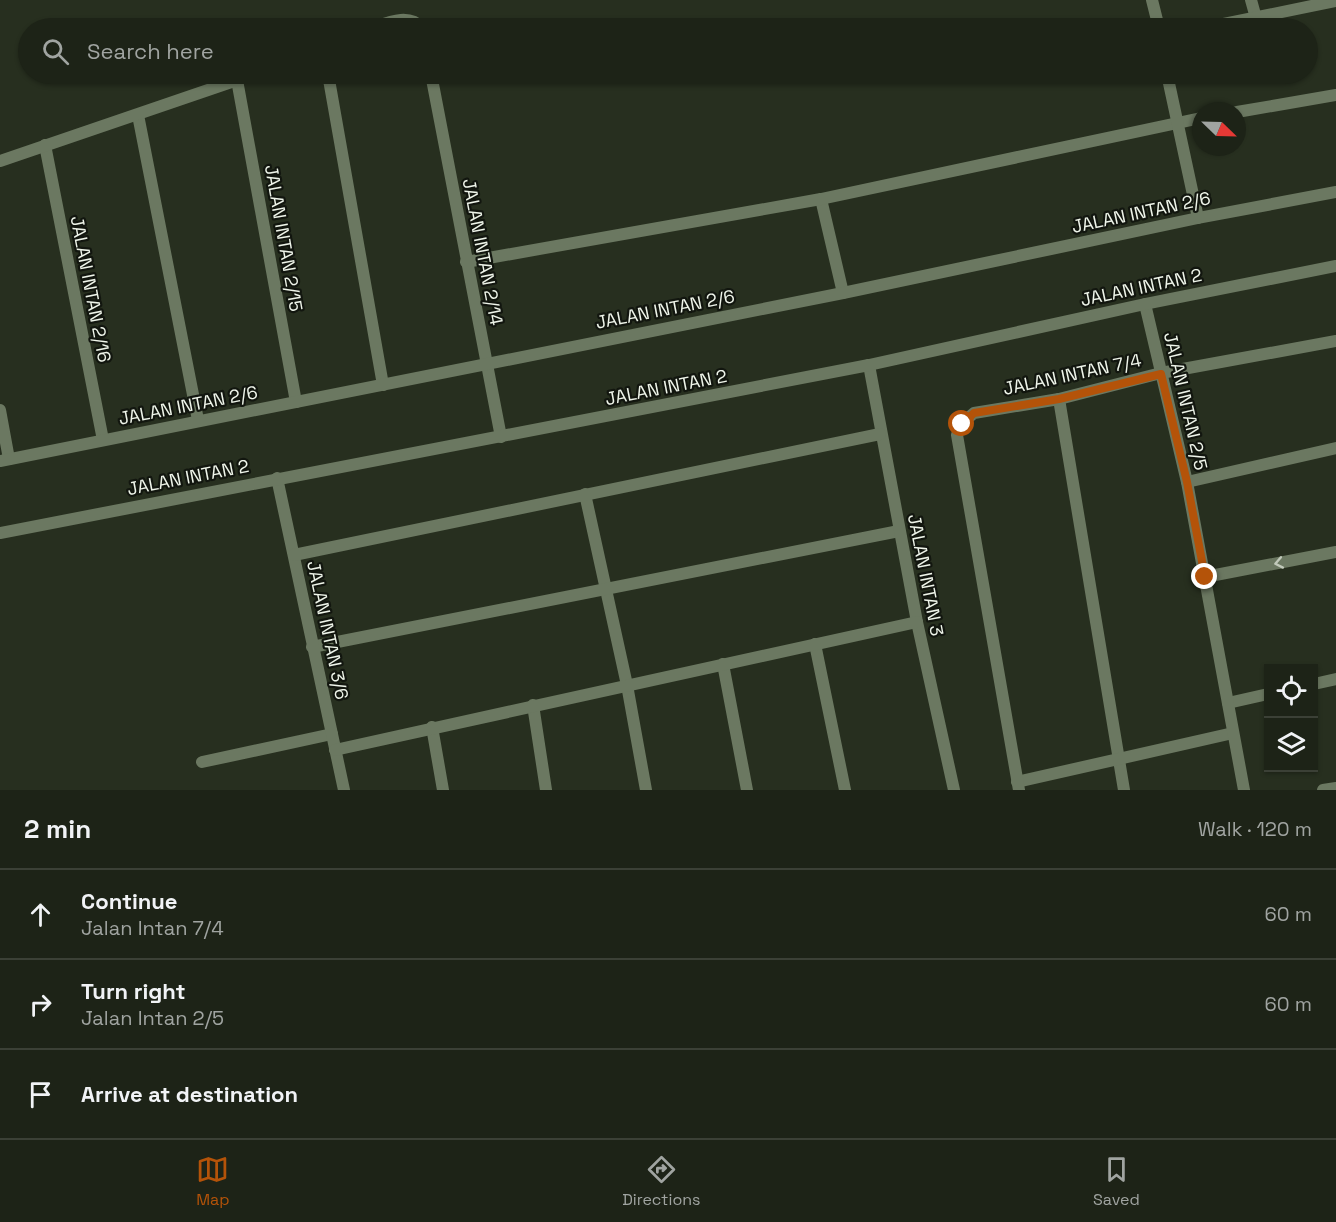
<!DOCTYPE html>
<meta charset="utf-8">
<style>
:root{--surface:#1d2317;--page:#2a2f24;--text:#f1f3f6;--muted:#a0a4a1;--line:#3b4036;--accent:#b45309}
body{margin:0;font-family:"Space Grotesk",sans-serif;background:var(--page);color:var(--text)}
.controls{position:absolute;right:18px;bottom:18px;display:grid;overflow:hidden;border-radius:0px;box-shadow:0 2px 4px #0004}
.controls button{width:54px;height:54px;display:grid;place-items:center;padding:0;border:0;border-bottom:2px solid var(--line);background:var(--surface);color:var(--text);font:30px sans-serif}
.compass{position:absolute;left:1192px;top:102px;width:54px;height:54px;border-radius:50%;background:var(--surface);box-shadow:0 2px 4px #0004;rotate:113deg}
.stop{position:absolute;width:18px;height:18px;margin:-14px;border:4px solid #b45309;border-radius:50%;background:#fff}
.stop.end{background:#b45309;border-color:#fff;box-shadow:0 2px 6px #0008}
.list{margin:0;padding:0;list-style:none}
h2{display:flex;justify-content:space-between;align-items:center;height:78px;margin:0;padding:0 24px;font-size:26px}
h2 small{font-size:20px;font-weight:400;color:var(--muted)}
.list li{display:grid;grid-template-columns:39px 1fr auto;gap:18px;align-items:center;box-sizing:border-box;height:90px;padding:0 24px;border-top:2px solid var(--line)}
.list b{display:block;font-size:22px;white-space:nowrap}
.list p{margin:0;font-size:20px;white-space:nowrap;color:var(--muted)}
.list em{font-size:20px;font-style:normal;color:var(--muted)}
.icon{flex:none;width:33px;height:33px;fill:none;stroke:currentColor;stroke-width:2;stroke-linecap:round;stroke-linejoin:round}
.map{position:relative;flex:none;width:1336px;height:790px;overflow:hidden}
.search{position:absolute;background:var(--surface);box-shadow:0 2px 4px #0004;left:18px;right:18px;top:18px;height:66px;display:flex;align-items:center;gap:15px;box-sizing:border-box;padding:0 21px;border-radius:33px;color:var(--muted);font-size:22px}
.sheet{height:348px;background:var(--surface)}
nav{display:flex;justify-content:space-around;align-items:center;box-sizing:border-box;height:84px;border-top:2px solid var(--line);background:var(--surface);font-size:16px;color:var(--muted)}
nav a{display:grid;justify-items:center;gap:3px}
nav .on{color:var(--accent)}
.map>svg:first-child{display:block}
</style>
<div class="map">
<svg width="1336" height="790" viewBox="0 0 1336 790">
<rect width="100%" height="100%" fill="#272f1f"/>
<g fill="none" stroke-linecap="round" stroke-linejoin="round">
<!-- service -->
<g stroke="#6b7861" stroke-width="12">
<polyline points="1251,0 1256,18"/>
<polyline points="328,74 383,385"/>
<polyline points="1237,112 1336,95"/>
<polyline points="138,115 198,420"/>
<polyline points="821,199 843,293"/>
<polyline points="466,262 821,199 1201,118"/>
<polyline points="1059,399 1124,790"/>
<polyline points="0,410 9,459"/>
<polyline points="1187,482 1336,448"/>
<polyline points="585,494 627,685 646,790"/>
<polyline points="815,644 845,790"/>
<polyline points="312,647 899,531"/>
<polyline points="1314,684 1336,679"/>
<polyline points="1228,703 1268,694"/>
<polyline points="432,727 443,790"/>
<polyline points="202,762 332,734"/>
<polyline points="1017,782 1233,733"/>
</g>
<!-- minor -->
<g stroke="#6b7861" stroke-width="12">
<polyline points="1152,0 1159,28"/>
<path d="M372 28C389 22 409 13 422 28"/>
<polyline points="1204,28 1336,1"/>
<polyline points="431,74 501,437"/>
<polyline points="1167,74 1198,218"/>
<polyline points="237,80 296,402"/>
<polyline points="45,145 103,440"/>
<polyline points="0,161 255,74"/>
<polyline points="1145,304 1187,482 1244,790"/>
<polyline points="869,365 917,622 954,790"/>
<polyline points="0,461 843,293 1198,218 1336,192"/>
<polyline points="277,478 344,790"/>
<polyline points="294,555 880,434"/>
<polyline points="1205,577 1336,552"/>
<polyline points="723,664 747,790"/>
<polyline points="533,705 546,790"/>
<polyline points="335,750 917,622"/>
<polyline points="1019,790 957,435 961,424 974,413 1059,399 1161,373 1336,341"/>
<polyline points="1323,790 1336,788"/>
</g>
<!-- tertiary -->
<polyline stroke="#6b7861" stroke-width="12" points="0,533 869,365 1145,304 1336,266"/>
</g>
<!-- one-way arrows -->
<defs><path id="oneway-chevron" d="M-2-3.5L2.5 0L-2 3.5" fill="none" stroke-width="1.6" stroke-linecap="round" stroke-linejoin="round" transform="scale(1.5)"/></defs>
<use stroke="#c1c9ba" href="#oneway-chevron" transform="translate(1279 563) rotate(169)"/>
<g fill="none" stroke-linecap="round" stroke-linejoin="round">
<!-- route -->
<polyline stroke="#b45309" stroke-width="8" points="962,424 974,413 1059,399 1161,374 1187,482 1205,577"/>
</g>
<g text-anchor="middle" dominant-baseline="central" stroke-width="4.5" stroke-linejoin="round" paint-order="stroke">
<!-- street labels -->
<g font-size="18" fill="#eff5ea" stroke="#12160f">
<text transform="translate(1141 212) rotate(-12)">JALAN INTAN 2/6</text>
<text transform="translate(284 238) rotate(80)">JALAN INTAN 2/15</text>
<text transform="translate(483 252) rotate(79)">JALAN INTAN 2/14</text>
<text transform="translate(1141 287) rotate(-12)">JALAN INTAN 2</text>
<text transform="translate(91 289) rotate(79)">JALAN INTAN 2/16</text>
<text transform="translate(665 309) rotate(-11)">JALAN INTAN 2/6</text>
<text transform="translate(1072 374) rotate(-12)">JALAN INTAN 7/4</text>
<text transform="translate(666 387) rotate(-11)">JALAN INTAN 2</text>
<text transform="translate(1186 401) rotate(77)">JALAN INTAN 2/5</text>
<text transform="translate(188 405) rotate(-11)">JALAN INTAN 2/6</text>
<text transform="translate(188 477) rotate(-11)">JALAN INTAN 2</text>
<text transform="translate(926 575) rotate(79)">JALAN INTAN 3</text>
<text transform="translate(328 630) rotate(78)">JALAN INTAN 3/6</text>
</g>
</g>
</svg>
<div class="controls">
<button><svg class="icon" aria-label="locate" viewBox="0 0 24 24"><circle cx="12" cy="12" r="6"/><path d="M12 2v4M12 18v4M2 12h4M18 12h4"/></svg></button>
<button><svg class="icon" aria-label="layers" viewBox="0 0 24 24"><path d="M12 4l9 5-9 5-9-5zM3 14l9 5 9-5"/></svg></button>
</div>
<svg class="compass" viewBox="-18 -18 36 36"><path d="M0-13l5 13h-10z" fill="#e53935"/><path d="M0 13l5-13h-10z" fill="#a0a4a1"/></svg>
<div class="stop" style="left:962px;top:424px"></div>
<div class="stop end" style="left:1205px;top:577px"></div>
<div class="search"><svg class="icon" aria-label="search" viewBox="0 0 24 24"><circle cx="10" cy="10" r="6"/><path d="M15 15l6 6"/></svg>Search here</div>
</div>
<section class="sheet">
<h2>2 min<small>Walk · 120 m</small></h2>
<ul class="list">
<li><svg class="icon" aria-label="ahead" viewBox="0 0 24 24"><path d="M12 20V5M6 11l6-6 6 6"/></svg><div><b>Continue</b><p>Jalan Intan 7/4</p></div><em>60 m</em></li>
<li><svg class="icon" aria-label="right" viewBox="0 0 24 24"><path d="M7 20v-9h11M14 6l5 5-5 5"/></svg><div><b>Turn right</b><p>Jalan Intan 2/5</p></div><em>60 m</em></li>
<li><svg class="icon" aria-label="arrive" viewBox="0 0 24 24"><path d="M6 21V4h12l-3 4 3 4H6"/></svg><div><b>Arrive at destination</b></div></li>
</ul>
</section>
<nav>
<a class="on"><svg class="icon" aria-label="map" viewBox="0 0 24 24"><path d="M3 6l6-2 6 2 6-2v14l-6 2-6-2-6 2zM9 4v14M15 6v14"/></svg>Map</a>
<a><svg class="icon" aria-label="directions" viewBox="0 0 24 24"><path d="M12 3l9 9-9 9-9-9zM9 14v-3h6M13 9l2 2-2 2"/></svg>Directions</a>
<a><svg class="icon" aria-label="saved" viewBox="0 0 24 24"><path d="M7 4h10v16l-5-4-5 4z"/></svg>Saved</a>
</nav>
